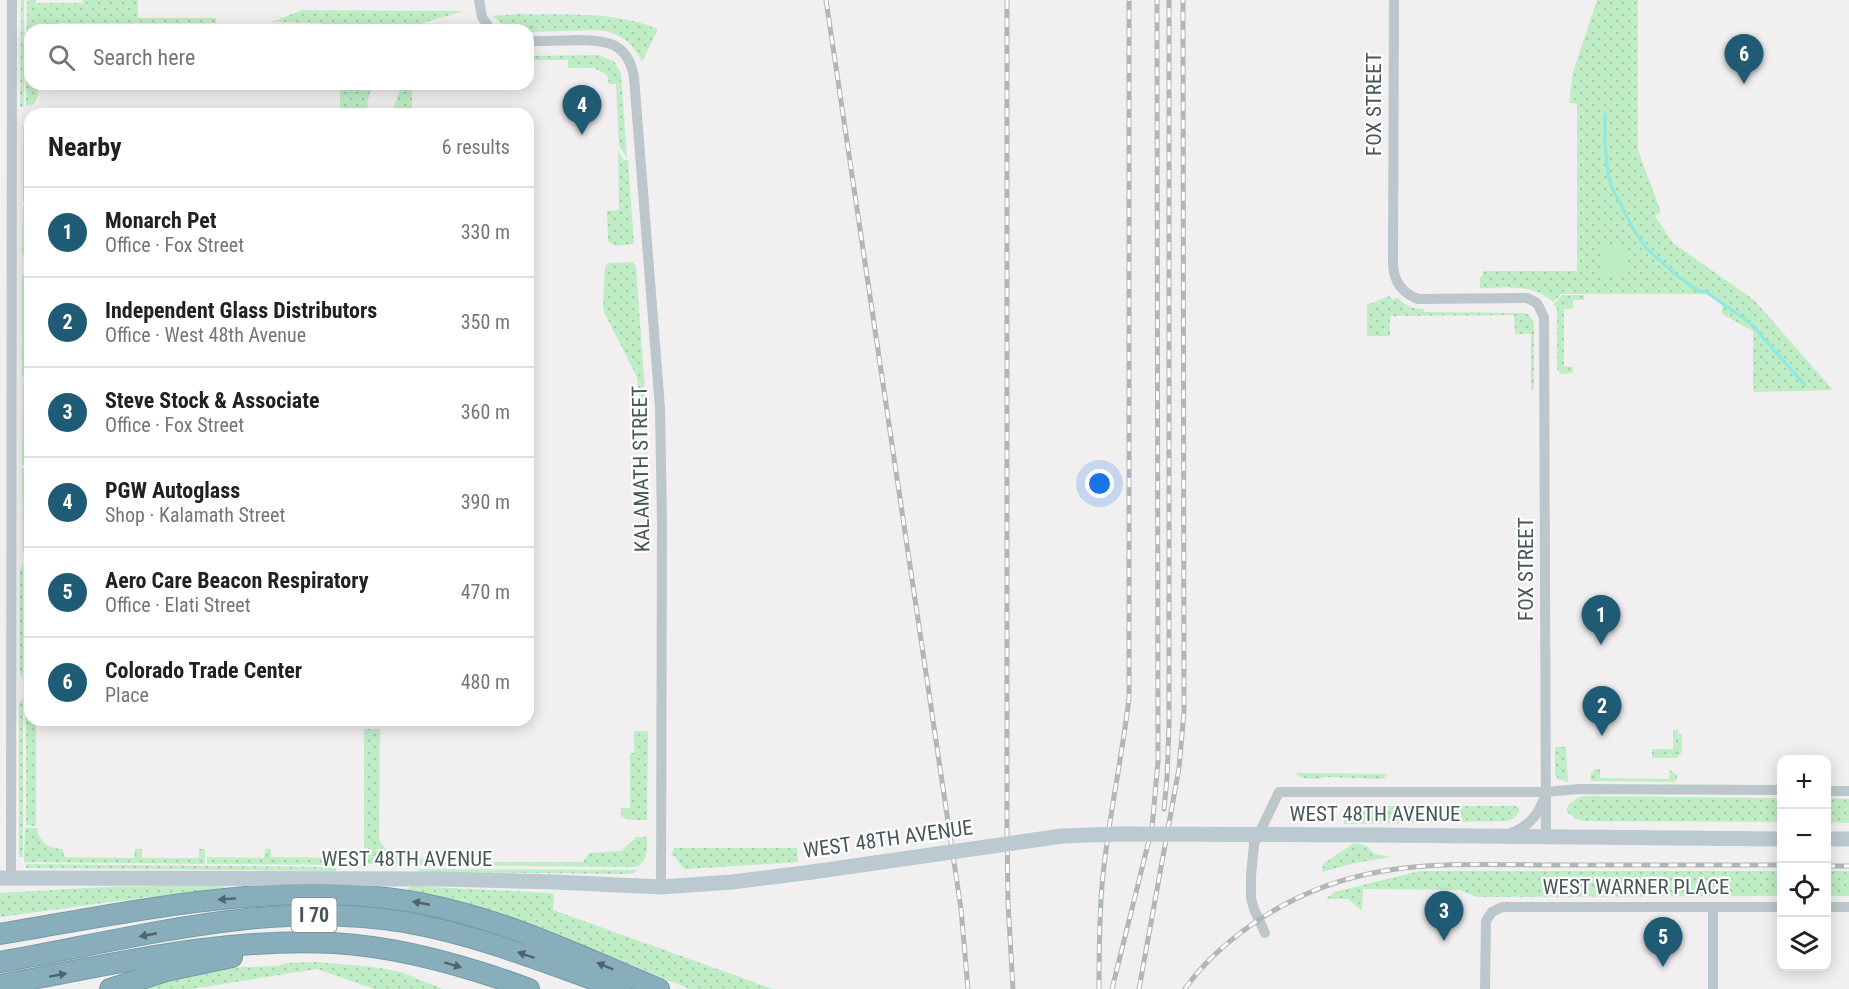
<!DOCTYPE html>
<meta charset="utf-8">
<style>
:root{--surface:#fff;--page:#f2f2f2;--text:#202124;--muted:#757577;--line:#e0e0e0;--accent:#205b75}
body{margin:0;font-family:"Roboto Condensed",sans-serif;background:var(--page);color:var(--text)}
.controls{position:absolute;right:18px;bottom:18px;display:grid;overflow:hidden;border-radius:12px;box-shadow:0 3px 15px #0003}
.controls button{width:54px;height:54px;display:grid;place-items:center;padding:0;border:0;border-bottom:2px solid var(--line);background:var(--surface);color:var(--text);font:30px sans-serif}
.you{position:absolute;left:1100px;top:484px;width:21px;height:21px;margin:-15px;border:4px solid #fff;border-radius:50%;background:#1a73e8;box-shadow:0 0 0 9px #1a73e833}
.badge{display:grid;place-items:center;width:39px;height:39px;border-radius:50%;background:var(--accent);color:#fff;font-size:20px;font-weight:700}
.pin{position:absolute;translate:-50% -50px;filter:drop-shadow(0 2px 3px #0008)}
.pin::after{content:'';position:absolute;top:32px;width:21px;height:18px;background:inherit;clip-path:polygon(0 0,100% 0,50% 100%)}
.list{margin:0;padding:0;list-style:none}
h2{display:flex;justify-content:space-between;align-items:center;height:78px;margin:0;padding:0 24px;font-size:26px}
h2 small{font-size:20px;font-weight:400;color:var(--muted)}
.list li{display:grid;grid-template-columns:39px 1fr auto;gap:18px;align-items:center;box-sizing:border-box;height:90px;padding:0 24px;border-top:2px solid var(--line)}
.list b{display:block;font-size:22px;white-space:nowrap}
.list p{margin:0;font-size:20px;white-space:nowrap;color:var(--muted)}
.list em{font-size:20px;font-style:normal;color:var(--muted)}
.icon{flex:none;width:33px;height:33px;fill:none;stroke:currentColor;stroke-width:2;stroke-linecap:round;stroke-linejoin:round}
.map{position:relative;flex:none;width:1849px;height:989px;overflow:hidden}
.search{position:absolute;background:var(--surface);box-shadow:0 3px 15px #0003;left:24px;top:24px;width:510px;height:66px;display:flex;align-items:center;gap:15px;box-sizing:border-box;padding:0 21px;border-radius:18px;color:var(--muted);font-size:22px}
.panel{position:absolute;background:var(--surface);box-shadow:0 3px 15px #0003;left:24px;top:108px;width:510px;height:618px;border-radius:18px}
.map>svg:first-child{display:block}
</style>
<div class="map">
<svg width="1849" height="989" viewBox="0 0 1849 989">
<defs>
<pattern id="grass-dots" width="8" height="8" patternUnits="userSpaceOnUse" patternTransform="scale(1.5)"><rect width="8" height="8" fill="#bfedc5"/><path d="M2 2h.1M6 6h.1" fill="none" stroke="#a6cdac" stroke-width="1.8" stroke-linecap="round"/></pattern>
</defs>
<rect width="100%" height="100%" fill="#f1eff0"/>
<!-- grass -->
<g fill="url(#grass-dots)">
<polygon points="21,0 24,0 24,107 20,107"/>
<polygon points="27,0 36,0 36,3 82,3 83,0 138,0 138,18 216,18 216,23 60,23 46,30 30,30 30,84 38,84 38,96 34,104 26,106"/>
<path d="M1597 0H1638V150L1661 212 1655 216 1673 243 1754 300 1833 390 1753 392V331L1722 314V304L1708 294H1561L1553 302C1532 283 1506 288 1480 288V277L1483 276V271H1577V104L1569 103 1573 72Z"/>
<polygon points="302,10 464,11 426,22 416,30 331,30 321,23 272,22"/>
<path d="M520 14C565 15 615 11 658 29L642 62C633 42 620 33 599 30L528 32V30C512 30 504 28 493 16Z"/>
<polygon points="598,55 614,61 621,74 627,158 619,146 616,84 609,84 607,75 594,68 568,68 568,60 528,60 528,56"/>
<polygon points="340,84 375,84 369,95 366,114 340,114"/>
<polygon points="412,84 412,114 391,114 402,85"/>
<rect x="23" y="126" width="7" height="77"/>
<polygon points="618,151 624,160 628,160 634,244 615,246 609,242 608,239 607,211 619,210"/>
<polygon points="23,206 30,206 30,257 25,259 22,253"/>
<polygon points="633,262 636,267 646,406 640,402 637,377 604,312 603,306 605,266 608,263"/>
<polygon points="26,271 30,272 30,377 22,377 22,276"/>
<polygon points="1562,295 1584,295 1584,300 1573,300 1573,308 1564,309 1564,366 1573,367 1573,373 1561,374 1557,369 1557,309 1554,304"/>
<path d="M1389 296 1393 300 1397 297C1406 306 1411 309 1423 309L1424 312 1525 313 1529 315 1534 323V390H1531V334H1515L1514 315 1390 316V336H1367V305Z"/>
<polygon points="23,379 30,379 30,465 22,465"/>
<polygon points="22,468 30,468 30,550 23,552"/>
<polygon points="23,564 23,679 20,674 20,570"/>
<polygon points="23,699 23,857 19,857 19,703"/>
<polygon points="26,700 30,700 30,720 36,720 36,826 26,825"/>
<polygon points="364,729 380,729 379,840 392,857 399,852 399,864 364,864"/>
<polygon points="1673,730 1678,730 1678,734 1682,734 1682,752 1677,758 1652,758 1652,749 1673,749"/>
<polygon points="634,731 648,731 647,820 633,820 621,817 621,808 630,808 630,753 634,753"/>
<polygon points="1555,747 1566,747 1568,782 1558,779 1555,774"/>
<polygon points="1595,769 1600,769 1600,778 1669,779 1670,770 1677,775 1677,779 1674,782 1590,781 1591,774"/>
<path d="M1294 773 1388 774 1383 779 1325 777C1315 780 1303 780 1294 773Z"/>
<polygon points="1587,796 1781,798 1781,822 1583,821 1576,819 1566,811 1569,804 1579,797"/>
<polygon points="1827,798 1849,799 1849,823 1827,822"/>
<polygon points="1358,806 1515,806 1519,808 1519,812 1513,819 1504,821 1344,824 1344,814"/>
<path d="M25 828H37C39 843 49 848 63 849L64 857 134 858 135 849H142V858H199V849H205V864L24 862Z"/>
<path d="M636 837H647C647 850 648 861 636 867L417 865V855L427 862H583L589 853 621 851Z"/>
<path d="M1354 843 1367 846C1373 856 1381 855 1391 857L1355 863 1322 872 1323 864Z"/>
<polygon points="674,848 797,848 798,862 687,869 683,868 674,856 671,856"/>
<polygon points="265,849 271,849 271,857 343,858 343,849 348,853 346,865 207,864 207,857 264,858"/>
<polygon points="26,864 336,867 336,871 26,868"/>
<polygon points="417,869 638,870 630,874 422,872"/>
<polygon points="1420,871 1781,871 1781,896 1477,897 1459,890 1363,889 1362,911 1348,899 1326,899 1334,892"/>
<polygon points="1826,871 1849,871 1849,896 1827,896"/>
<polygon points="224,885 225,890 148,897 0,917 0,893 103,887"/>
<polygon points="411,886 551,893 554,895 553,910 773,989 690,989 531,925 439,898 406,891"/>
<polygon points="316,962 374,967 401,972 443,989 374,989 317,969 191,989 128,989 217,968 278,966 285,963"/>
</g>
<!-- garden -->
<polygon fill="#bfedc5" points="1604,246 1628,250 1623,277 1599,273"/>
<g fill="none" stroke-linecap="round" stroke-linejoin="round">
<!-- stream -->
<polyline stroke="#8ee8e4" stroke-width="3" points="1605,114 1605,143 1608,174 1612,188 1634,230 1646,248 1675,274 1698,291 1706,292 1749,322 1805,385"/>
<!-- highway casing -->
<g stroke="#749aa7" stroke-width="22">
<g id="highway">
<path d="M0 934C138 911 289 876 429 905 508 921 585 958 659 989"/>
<path d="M0 962C132 939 270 899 404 922 479 935 549 964 620 989"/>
<path d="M0 985C110 965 221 937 334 943 400 947 467 966 529 989"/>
<polyline points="110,989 166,971 232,957"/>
</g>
</g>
<!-- street -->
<g stroke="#bbc7cb" stroke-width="10">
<polyline points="479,0 482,17 491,30"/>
<path d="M1394 0 1393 265C1394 282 1402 293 1418 299L1527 298 1537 303 1544 317 1546 836"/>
<path d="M528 41C544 41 559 41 575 40 606 40 628 42 634 77L660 408 662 522 661 887"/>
<polyline points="1826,791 1849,791"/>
<path d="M1509 834C1526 828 1537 818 1543 801"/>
<polyline points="11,878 12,0"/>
<polyline points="1713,907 1713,989"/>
<polyline points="1826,907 1849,907"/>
<polyline points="1265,933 1254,909 1251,898 1251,876 1254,844 1279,792 1545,792 1580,789 1782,790"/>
<polyline points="1485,989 1486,921 1492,912 1502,907 1782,907"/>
</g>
<!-- secondary -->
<g stroke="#bbcad0" stroke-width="15">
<polyline points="1376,835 1782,839"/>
<polyline points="1826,839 1849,839"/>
<polyline points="0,878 440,879 554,882 661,887 732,882 812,872"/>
</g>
<!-- highway -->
<use href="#highway" stroke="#89aebb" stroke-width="20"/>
<!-- rail casing -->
<g stroke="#b1b6b9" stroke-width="5">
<g id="rail">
<polyline points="826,0 961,909 968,989"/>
<polyline points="1007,0 1007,827 1008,903 1013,989"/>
<polyline points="1164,809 1167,779 1169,726 1169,0"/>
<polyline points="1826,866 1849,866"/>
<path d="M1099 989C1099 951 1099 913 1103 875 1109 816 1122 758 1129 698V0"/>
<polyline points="1112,989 1152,828 1158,761 1157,0"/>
<polyline points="1139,989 1179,768 1184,712 1183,0"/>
<path d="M1185 989C1203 963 1228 941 1254 923 1355 854 1448 865 1564 865 1636 865 1709 865 1782 865"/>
</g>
</g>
<!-- rail -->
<use href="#rail" stroke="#fff" stroke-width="3" stroke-dasharray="9" stroke-linecap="butt"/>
<!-- secondary-bridge -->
<polyline stroke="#bbcad0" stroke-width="15" points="812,872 1062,836 1119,834 1376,835"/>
</g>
<!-- one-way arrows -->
<defs><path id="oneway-solid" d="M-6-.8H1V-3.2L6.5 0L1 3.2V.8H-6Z" transform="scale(1.5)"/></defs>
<g fill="#52646a">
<use href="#oneway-solid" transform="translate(227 899) rotate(176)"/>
<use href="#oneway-solid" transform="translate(421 903) rotate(-169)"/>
<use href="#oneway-solid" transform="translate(148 935) rotate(169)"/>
<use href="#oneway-solid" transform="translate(526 955) rotate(-161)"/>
<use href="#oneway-solid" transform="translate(453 965) rotate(17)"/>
<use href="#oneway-solid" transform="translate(605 966) rotate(-157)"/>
<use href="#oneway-solid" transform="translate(58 975) rotate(-10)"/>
</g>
<g text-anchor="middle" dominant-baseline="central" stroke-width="4.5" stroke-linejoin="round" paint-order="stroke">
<!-- shield labels -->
<rect fill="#fff" stroke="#7f898d" stroke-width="1.5" x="291.5" y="898" width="45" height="34" rx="4.5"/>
<g font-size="20" font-weight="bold" fill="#48575c">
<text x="314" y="915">I 70</text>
</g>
<!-- street labels -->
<g font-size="21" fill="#48575c" stroke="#fff">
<text transform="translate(1374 104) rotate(-90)">FOX STREET</text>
<text transform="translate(641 469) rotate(-91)">KALAMATH STREET</text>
<text transform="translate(1526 569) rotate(-90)">FOX STREET</text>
<text x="1375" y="814">WEST 48TH AVENUE</text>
<text transform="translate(888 839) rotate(-8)">WEST 48TH AVENUE</text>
<text x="407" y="859">WEST 48TH AVENUE</text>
<text x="1636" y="887">WEST WARNER PLACE</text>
</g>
</g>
</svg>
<div class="controls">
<button>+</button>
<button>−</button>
<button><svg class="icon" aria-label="locate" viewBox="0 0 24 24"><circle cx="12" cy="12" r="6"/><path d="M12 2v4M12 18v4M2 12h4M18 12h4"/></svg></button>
<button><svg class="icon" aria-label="layers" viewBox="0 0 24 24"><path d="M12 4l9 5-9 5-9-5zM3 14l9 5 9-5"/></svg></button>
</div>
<div class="you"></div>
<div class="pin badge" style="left:1601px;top:645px">1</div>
<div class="pin badge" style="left:1602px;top:736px">2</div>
<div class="pin badge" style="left:1444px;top:941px">3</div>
<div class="pin badge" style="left:582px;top:135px">4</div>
<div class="pin badge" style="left:1663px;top:967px">5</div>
<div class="pin badge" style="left:1744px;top:84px">6</div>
<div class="search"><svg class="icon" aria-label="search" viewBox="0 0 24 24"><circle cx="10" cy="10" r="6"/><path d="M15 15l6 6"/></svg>Search here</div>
<section class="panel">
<h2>Nearby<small>6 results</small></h2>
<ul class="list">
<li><span class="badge">1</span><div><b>Monarch Pet</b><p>Office · Fox Street</p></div><em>330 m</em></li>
<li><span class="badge">2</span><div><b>Independent Glass Distributors</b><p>Office · West 48th Avenue</p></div><em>350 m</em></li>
<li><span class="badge">3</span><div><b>Steve Stock &amp; Associate</b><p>Office · Fox Street</p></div><em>360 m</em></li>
<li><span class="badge">4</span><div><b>PGW Autoglass</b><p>Shop · Kalamath Street</p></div><em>390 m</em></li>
<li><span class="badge">5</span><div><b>Aero Care Beacon Respiratory</b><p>Office · Elati Street</p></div><em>470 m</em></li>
<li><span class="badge">6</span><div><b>Colorado Trade Center</b><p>Place</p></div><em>480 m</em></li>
</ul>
</section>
</div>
